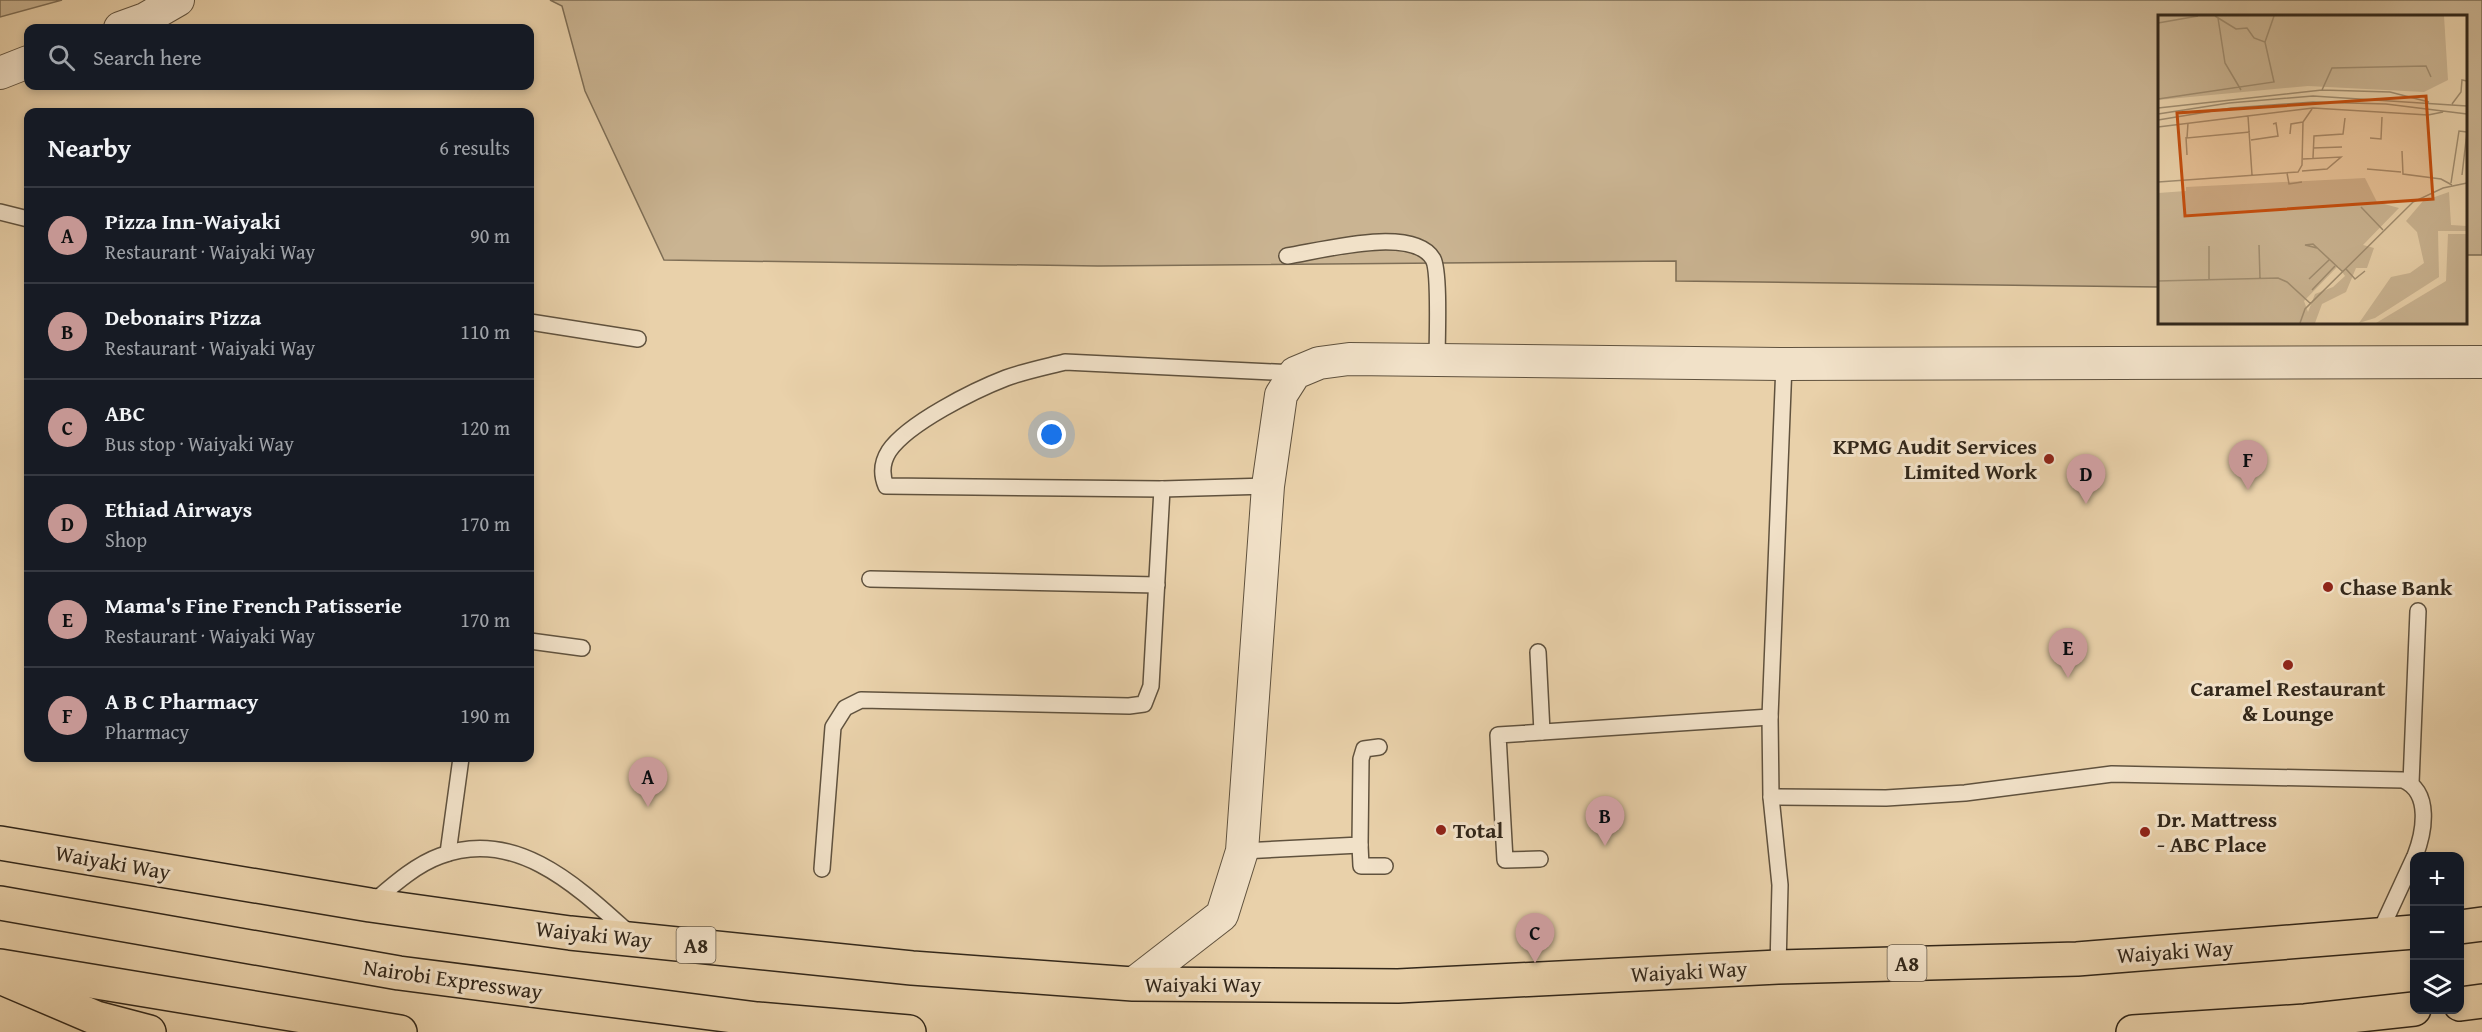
<!DOCTYPE html>
<meta charset="utf-8">
<style>
:root{--surface:#171b24;--page:#20242c;--text:#f1f3f6;--muted:#9ea1a6;--line:#363941;--accent:#c59692}
body{margin:0;font-family:"Gentium Book Plus",serif;background:var(--page);color:var(--text)}
.controls{position:absolute;right:18px;bottom:18px;display:grid;overflow:hidden;border-radius:12px;box-shadow:0 3px 9px #0003}
.controls button{width:54px;height:54px;display:grid;place-items:center;padding:0;border:0;border-bottom:2px solid var(--line);background:var(--surface);color:var(--text);font:30px sans-serif}
.you{position:absolute;left:1052px;top:435px;width:21px;height:21px;margin:-15px;border:4px solid #fff;border-radius:50%;background:#1a73e8;box-shadow:0 0 0 9px #1a73e833}
.badge{display:grid;place-items:center;width:39px;height:39px;border-radius:50%;background:var(--accent);color:#111;font-size:20px;font-weight:700}
.pin{position:absolute;translate:-50% -50px;filter:drop-shadow(0 2px 3px #0008)}
.pin::after{content:'';position:absolute;top:32px;width:21px;height:18px;background:inherit;clip-path:polygon(0 0,100% 0,50% 100%)}
.list{margin:0;padding:0;list-style:none}
h2{display:flex;justify-content:space-between;align-items:center;height:78px;margin:0;padding:0 24px;font-size:26px}
h2 small{font-size:20px;font-weight:400;color:var(--muted)}
.list li{display:grid;grid-template-columns:39px 1fr auto;gap:18px;align-items:center;box-sizing:border-box;height:96px;padding:0 24px;border-top:2px solid var(--line)}
.list b{display:block;font-size:22px;white-space:nowrap}
.list p{margin:0;font-size:20px;white-space:nowrap;color:var(--muted)}
.list em{font-size:20px;font-style:normal;color:var(--muted)}
.icon{flex:none;width:33px;height:33px;fill:none;stroke:currentColor;stroke-width:2;stroke-linecap:round;stroke-linejoin:round}
.map{position:relative;flex:none;width:2482px;height:1032px;overflow:hidden}
.search{position:absolute;background:var(--surface);box-shadow:0 3px 9px #0003;left:24px;top:24px;width:510px;height:66px;display:flex;align-items:center;gap:15px;box-sizing:border-box;padding:0 21px;border-radius:12px;color:var(--muted);font-size:22px}
.panel{position:absolute;background:var(--surface);box-shadow:0 3px 9px #0003;left:24px;top:108px;width:510px;height:654px;border-radius:12px}
.map>svg:first-child{display:block}
</style>
<div class="map">
<svg width="2482" height="1032" viewBox="0 0 2482 1032">
<rect width="100%" height="100%" fill="#e9d1aa"/>
<filter id="stains"><feTurbulence type="fractalNoise" baseFrequency=".00333" numOctaves="4"/><feColorMatrix values="0 0 0 0 .2 0 0 0 0 .09 0 0 0 0 .02 0 0 0 .5 -.17"/></filter>
<radialGradient id="worn" r=".72"><stop offset=".6" stop-color="#630" stop-opacity="0"/><stop offset="1" stop-color="#630" stop-opacity=".3"/></radialGradient>
<!-- green -->
<g fill="#cab492" stroke="#7e6e56" stroke-width="1.5">
<polygon points="0,0 62,0 0,17"/>
<polygon points="550,0 2482,0 2482,255 2466,255 2466,16 2160,16 2159,287 1676,281 1676,261 1098,266 664,260 585,91 562,6"/>
</g>
<g fill="none" stroke-linecap="round" stroke-linejoin="round">
<!-- service casing -->
<g stroke="#60523e" stroke-width="18">
<g id="service">
<polyline points="0,212 28,219"/>
<path d="M1287 256C1320 251 1413 225 1433 259 1440 271 1437 342 1437 360"/>
<polyline points="530,322 638,339"/>
<path d="M1268 486 1162 489 886 486C881 474 882 462 889 451 908 423 975 390 1006 378 1025 371 1045 367 1065 362L1295 373"/>
<polyline points="870,579 1157,585"/>
<polyline points="530,641 582,648"/>
<polyline points="1538,652 1542,732"/>
<polyline points="2411,783 2418,611"/>
<path d="M1771 797 1886 798 1965 793 2112 774 2403 780C2432 792 2424 833 2415 856"/>
<polyline points="1360,845 1361,866 1385,866"/>
<polyline points="1242,851 1360,845 1361,759 1364,749 1379,747"/>
<polyline points="448,853 461,758"/>
<polyline points="1540,859 1505,860 1498,735 1770,717"/>
<polyline points="822,869 833,727 845,708 861,700 1129,706 1144,704 1151,686 1162,489"/>
<path d="M372 903C392 886 415 865 440 856 516 827 578 887 629 933"/>
<polyline points="2378,936 2414,858"/>
<polyline points="1778,967 1780,885 1771,797 1770,717 1784,364"/>
</g>
</g>
<!-- minor casing -->
<g stroke="#60523e" stroke-width="34">
<g id="minor">
<polyline points="120,28 145,19 178,0"/>
<polyline points="0,73 28,62"/>
<polyline points="1133,984 1222,915 1242,851 1268,486 1281,395 1295,373 1319,363 1349,359 1784,364 2482,362"/>
</g>
</g>
<!-- primary casing -->
<g stroke="#32271a" stroke-width="36">
<g id="primary">
<polyline points="0,843 370,905 570,933 912,968 1133,984 1398,986 1778,967 2077,959 2414,932"/>
<polyline points="2460,927 2482,924"/>
<polyline points="0,977 96,1018 149,1032"/>
</g>
</g>
<!-- trunk casing -->
<g stroke="#32271a" stroke-width="36">
<g id="trunk">
<polyline points="0,903 399,973 757,1019 909,1032"/>
<polyline points="0,966 400,1032"/>
<polyline points="2460,1004 2482,1001"/>
<polyline points="2133,1032 2305,1021 2414,1009"/>
</g>
</g>
<!-- service -->
<use href="#service" stroke="#f1e1c8" stroke-width="15"/>
<!-- minor -->
<use href="#minor" stroke="#f1e1c8" stroke-width="32"/>
<!-- primary -->
<use href="#primary" stroke="#e9d1aa" stroke-width="33"/>
<!-- trunk -->
<use href="#trunk" stroke="#e9d1aa" stroke-width="33"/>
</g>
<!-- markers -->
<g fill="#8f2418" stroke="#f1e1c8" stroke-width="2">
<circle cx="2049" cy="459" r="6"/>
<circle cx="2328" cy="587" r="6"/>
<circle cx="2288" cy="665" r="6"/>
<circle cx="1441" cy="830" r="6"/>
<circle cx="2145" cy="832" r="6"/>
</g>
<g text-anchor="middle" dominant-baseline="central" stroke-width="6" stroke-linejoin="round" paint-order="stroke">
<!-- shield labels -->
<g fill="#f1e1c8" stroke="#6b5f4e" stroke-width="1.5">
<rect x="676.5" y="927" width="39" height="36" rx="4.5"/>
<rect x="1887.5" y="945" width="39" height="36" rx="4.5"/>
</g>
<g font-size="21" font-weight="bold" fill="#32271a">
<text x="696" y="945">A8</text>
<text x="1907" y="963">A8</text>
</g>
<!-- poi labels -->
<g font-size="22" font-weight="bold" fill="#32271a" stroke="#f1e1c8" text-anchor="start">
<text x="2037" y="446" text-anchor="end">KPMG Audit Services<tspan x="2037" dy="25">Limited Work</tspan></text>
<text x="2340" y="587">Chase Bank</text>
<text x="2288" y="688" text-anchor="middle">Caramel Restaurant<tspan x="2288" dy="25">&amp; Lounge</tspan></text>
<text x="2157" y="819">Dr. Mattress<tspan x="2157" dy="25">- ABC Place</tspan></text>
<text x="1453" y="830">Total</text>
</g>
<!-- street labels -->
<g font-size="22" fill="#32271a" stroke="#f1e1c8">
<text transform="translate(113 862) rotate(10)">Waiyaki Way</text>
<text transform="translate(594 934) rotate(6)">Waiyaki Way</text>
<text transform="translate(2175 951) rotate(-4)">Waiyaki Way</text>
<text transform="translate(1689 971) rotate(-3)">Waiyaki Way</text>
<text transform="translate(453 979) rotate(8)">Nairobi Expressway</text>
<text x="1203" y="984">Waiyaki Way</text>
</g>
</g>
<!-- overview -->
<g transform="translate(2158 15)">
<rect width="309" height="309" fill="#e9d1aa"/>
<path d="M0 1H286L290 65 266 77 150 71 0 85ZM207 163 219 187 241 193 205 230 216 233 209 253H198L188 277 164 289 157 308H0V178L28 176V172ZM180 251 187 261 175 272 157 279 150 297 146 286ZM291 177 293 210 309 211V216H280L281 262 217 303 201 308 233 262 252 258 266 248 259 217 248 206 265 186ZM290 219H309V308H218L288 266Z" fill="#cab492" fill-rule="evenodd"/>
<path fill="none" stroke="#a08d70" stroke-width="1.5" d="M60 3 67 48 83 75M0 8 40 1M107 27 116 1M164 75 174 53 268 51 273 62M0 84 116 67 107 27 96 23 89 13 78 14 57 1M294 89 303 77 304 65 309 66M0 93 164 75 232 77 271 87M0 99 71 88 155 81 309 91M90 101 94 160M0 105 73 93 155 87 228 89 309 99M30 108 29 123 92 117M0 112 155 93 270 100 285 97M132 119 133 109 145 107M28 122 29 140M212 123 223 124 224 102M93 125 120 121 118 108 115 109M155 133 184 132M244 136 245 159 283 164 294 170M155 143 156 121 185 119 187 103M209 154 243 157M144 156 169 154 183 142 145 144M129 158 131 169 144 167M304 160 309 117M0 167 140 157 144 150 145 107 154 94M293 168 301 116 309 117M203 192 225 215M101 230 102 263M51 231V265M159 233 147 230 155 229 185 257M188 254 197 264 207 256M151 264 171 245M0 266 120 263 129 267 153 289M154 275 177 251M142 308 147 294 255 187 285 173 309 168"/>
<path fill="#c44f0f" fill-opacity="0.15" stroke="#c44f0f" stroke-width="3" d="M268 81 275 184 27 201 19 98Z"/>
<rect width="309" height="309" fill="none" stroke="#32271a" stroke-width="3"/>
</g>
<rect width="100%" height="100%" filter="url(#stains)"/>
<rect width="100%" height="100%" fill="url(#worn)"/>
</svg>
<div class="controls">
<button>+</button>
<button>−</button>
<button><svg class="icon" aria-label="layers" viewBox="0 0 24 24"><path d="M12 4l9 5-9 5-9-5zM3 14l9 5 9-5"/></svg></button>
</div>
<div class="you"></div>
<div class="pin badge" style="left:648px;top:807px">A</div>
<div class="pin badge" style="left:1605px;top:846px">B</div>
<div class="pin badge" style="left:1535px;top:963px">C</div>
<div class="pin badge" style="left:2086px;top:504px">D</div>
<div class="pin badge" style="left:2068px;top:678px">E</div>
<div class="pin badge" style="left:2248px;top:490px">F</div>
<div class="search"><svg class="icon" aria-label="search" viewBox="0 0 24 24"><circle cx="10" cy="10" r="6"/><path d="M15 15l6 6"/></svg>Search here</div>
<section class="panel">
<h2>Nearby<small>6 results</small></h2>
<ul class="list">
<li><span class="badge">A</span><div><b>Pizza Inn-Waiyaki</b><p>Restaurant · Waiyaki Way</p></div><em>90 m</em></li>
<li><span class="badge">B</span><div><b>Debonairs Pizza</b><p>Restaurant · Waiyaki Way</p></div><em>110 m</em></li>
<li><span class="badge">C</span><div><b>ABC</b><p>Bus stop · Waiyaki Way</p></div><em>120 m</em></li>
<li><span class="badge">D</span><div><b>Ethiad Airways</b><p>Shop</p></div><em>170 m</em></li>
<li><span class="badge">E</span><div><b>Mama's Fine French Patisserie</b><p>Restaurant · Waiyaki Way</p></div><em>170 m</em></li>
<li><span class="badge">F</span><div><b>A B C Pharmacy</b><p>Pharmacy</p></div><em>190 m</em></li>
</ul>
</section>
</div>
